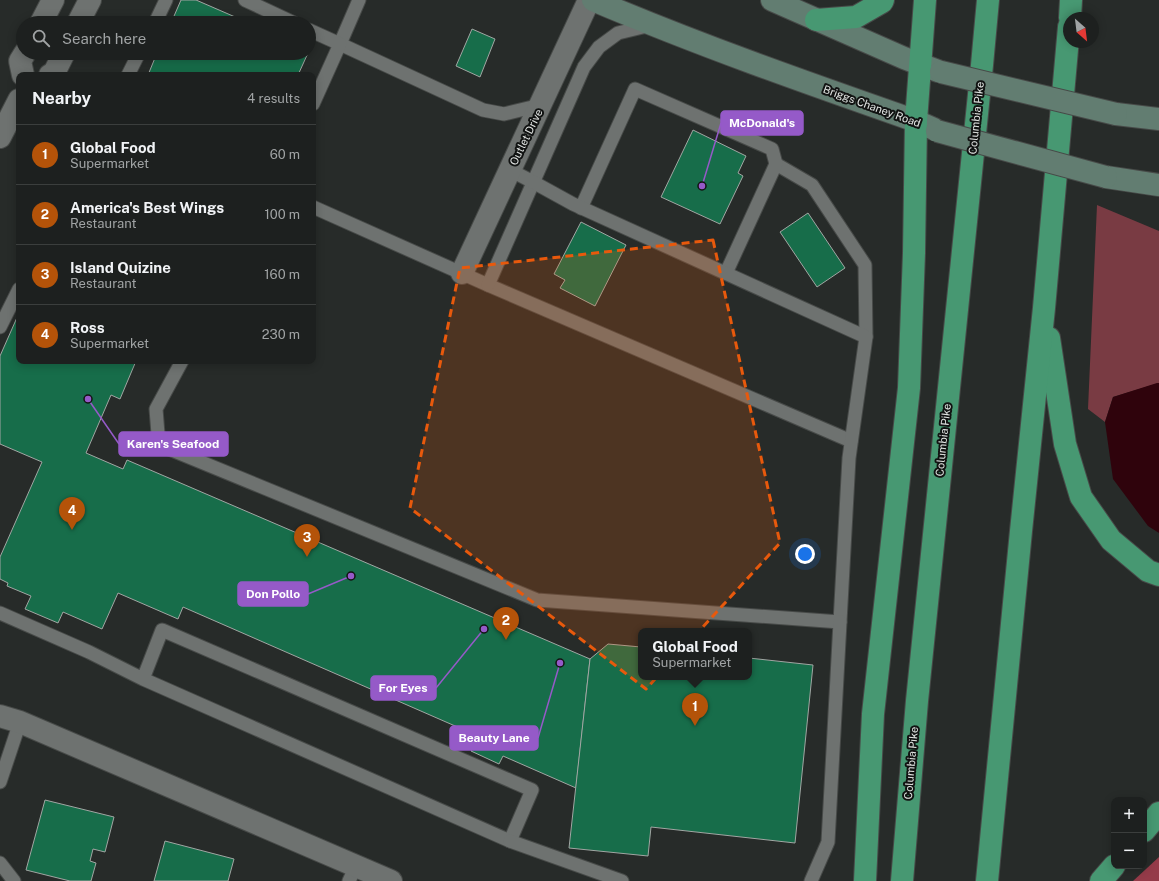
<!DOCTYPE html>
<meta charset="utf-8">
<style>
:root{--surface:#1d201f;--page:#2a2d2c;--text:#f1f3f6;--muted:#a0a3a4;--line:#3b3e3d;--accent:#b45309}
body{margin:0;font-family:"Public Sans",sans-serif;background:var(--page);color:var(--text)}
.controls{position:absolute;right:12px;bottom:12px;display:grid;overflow:hidden;border-radius:8px;box-shadow:0 2px 10px #0003}
.controls button{width:36px;height:36px;display:grid;place-items:center;padding:0;border:0;border-bottom:1px solid var(--line);background:var(--surface);color:var(--text);font:20px sans-serif}
.compass{position:absolute;left:1063px;top:12px;width:36px;height:36px;border-radius:50%;background:var(--surface);box-shadow:0 2px 10px #0003;rotate:152deg}
.you{position:absolute;left:805px;top:554px;width:14px;height:14px;margin:-10px;border:3px solid #fff;border-radius:50%;background:#1a73e8;box-shadow:0 0 0 6px #1a73e833}
.badge{display:grid;place-items:center;width:26px;height:26px;border-radius:50%;background:var(--accent);color:#fff;font-size:13px;font-weight:700}
.pin{position:absolute;translate:-50% -33px;filter:drop-shadow(0 1px 2px #0008)}
.pin::after{content:'';position:absolute;top:21px;width:14px;height:12px;background:inherit;clip-path:polygon(0 0,100% 0,50% 100%)}
.popup{position:absolute;left:638px;top:628px;width:114px;height:52px;box-sizing:border-box;display:grid;place-content:center;border-radius:8px;background:var(--surface);filter:drop-shadow(0 1px 3px #0005);font-size:13px;white-space:nowrap;color:var(--muted)}
.popup b{font-size:15px;color:var(--text)}
.popup::after{content:'';position:absolute;left:50%;top:100%;margin-left:-8px;border:8px solid transparent;border-top-color:var(--surface)}
.list{margin:0;padding:0;list-style:none}
h2{display:flex;justify-content:space-between;align-items:center;height:52px;margin:0;padding:0 16px;font-size:17px}
h2 small{font-size:13px;font-weight:400;color:var(--muted)}
.list li{display:grid;grid-template-columns:26px 1fr auto;gap:12px;align-items:center;box-sizing:border-box;height:60px;padding:0 16px;border-top:1px solid var(--line)}
.list b{display:block;font-size:15px;white-space:nowrap}
.list p{margin:0;font-size:13px;white-space:nowrap;color:var(--muted)}
.list em{font-size:13px;font-style:normal;color:var(--muted)}
.icon{flex:none;width:22px;height:22px;fill:none;stroke:currentColor;stroke-width:2;stroke-linecap:round;stroke-linejoin:round}
.map{position:relative;flex:none;width:1159px;height:881px;overflow:hidden}
.search{position:absolute;background:var(--surface);box-shadow:0 2px 10px #0003;left:16px;top:16px;width:300px;height:44px;display:flex;align-items:center;gap:10px;box-sizing:border-box;padding:0 14px;border-radius:22px;color:var(--muted);font-size:15px}
.panel{position:absolute;background:var(--surface);box-shadow:0 2px 10px #0003;left:16px;top:72px;width:300px;height:292px;border-radius:8px}
.map>svg:first-child{display:block}
</style>
<div class="map">
<svg width="1159" height="881" viewBox="0 0 1159 881">
<rect width="100%" height="100%" fill="#272b29"/>
<!-- green -->
<polygon fill="#793b43" points="1097,205 1159,231 1159,383 1113,397 1105,422 1088,409"/>
<!-- forest -->
<polygon fill="#953b49" points="1159,857 1159,881 1133,881"/>
<!-- water -->
<polygon fill="#2f030c" points="1157,383 1159,383 1159,533 1148,526 1113,479 1105,422 1113,397"/>
<!-- building -->
<g fill="#176d4a" stroke="#a1a6a3">
<polygon points="181,0 196,0 249,23 171,23"/>
<polygon points="472,29 495,39 480,77 456,66"/>
<polygon points="157,53 308,53 298,75 148,75"/>
<polygon points="693,130 746,156 738,173 743,176 720,224 661,197"/>
<polygon points="808,213 845,268 817,287 780,232"/>
<polygon points="581,222 626,245 595,306 560,288 565,280 554,274"/>
<polygon points="19,313 19,361 136,361 120,399 111,395 86,453 123,469 127,460 590,659 576,788 503,756 499,764 471,751 478,736 183,607 178,619 118,593 102,629 63,612 58,623 25,609 31,596 7,586 8,583 0,579 0,557 42,462 0,444 0,356"/>
<polygon points="608,644 641,647 641,677 749,677 749,658 813,665 795,843 651,827 648,856 569,848 590,659"/>
<polygon points="45,800 114,817 105,852 93,849 90,861 96,863 91,881 70,881 26,870"/>
<polygon points="165,841 234,859 228,881 154,881"/>
</g>
<g fill="none" stroke-linecap="round" stroke-linejoin="round">
<!-- lane casing -->
<g stroke="#474a48" stroke-width="15">
<g id="lane">
<polyline points="245,0 294,23"/>
<polyline points="359,0 340,44 483,110 504,114 541,105"/>
<polyline points="155,23 166,0"/>
<polyline points="309,30 340,44 313,104"/>
<polyline points="128,75 139,53"/>
<polyline points="776,164 812,185 865,265 866,337"/>
<polyline points="313,207 488,285 851,441"/>
<polyline points="581,208 635,89 772,149 776,164 726,273"/>
<polyline points="488,285 584,67 599,47 618,33 651,25"/>
<polyline points="0,327 19,289"/>
<polyline points="182,361 156,409 158,434 167,448 537,600 840,622 849,458 866,337 573,204 533,182 510,170"/>
<polyline points="0,613 89,652 143,679 510,841 532,790 162,630 143,679"/>
<polyline points="0,782 20,722"/>
<polyline points="510,841 622,881"/>
<polyline points="0,863 14,881"/>
<polyline points="349,881 356,866"/>
<polyline points="811,881 828,842 840,622"/>
</g>
</g>
<!-- street casing -->
<g stroke="#474a48" stroke-width="24">
<g id="street">
<polyline points="41,23 53,0"/>
<polyline points="78,23 90,0"/>
<polyline points="23,75 20,61 25,53"/>
<polyline points="50,75 54,73 64,53"/>
<polyline points="0,137 19,100"/>
<polyline points="462,273 589,0"/>
<polyline points="0,716 20,722 391,881"/>
</g>
</g>
<!-- secondary casing -->
<g stroke="#474a48" stroke-width="24">
<g id="secondary">
<path d="M593 0C699 45 807 83 916 121L934 129"/>
<polyline points="772,0 904,58 938,71"/>
<polyline points="1116,114 1159,119"/>
<polyline points="1106,177 1159,185"/>
</g>
</g>
<!-- highway casing -->
<g stroke="#474a48" stroke-width="24">
<g id="highway">
<polyline points="1070,18 1071,0"/>
<polyline points="816,20 856,17 882,2 883,0"/>
<polyline points="1049,338 1065,444 1081,497 1111,540 1148,571 1159,575"/>
<polyline points="1144,831 1159,813"/>
<polyline points="865,881 873,714 909,388 914,253 916,121 925,0"/>
<polyline points="902,881 917,701 982,65 988,0"/>
<polyline points="987,881 1021,531 1044,308 1069,27"/>
<polyline points="1101,881 1114,866"/>
</g>
</g>
<!-- lane -->
<use href="#lane" stroke="#6e7270" stroke-width="13"/>
<!-- street -->
<use href="#street" stroke="#6e7270" stroke-width="22"/>
<!-- secondary -->
<use href="#secondary" stroke="#627d71" stroke-width="22"/>
<!-- highway -->
<use href="#highway" stroke="#479872" stroke-width="22"/>
<!-- secondary-bridge casing -->
<g stroke="#474a48" stroke-width="24" stroke-linecap="butt">
<g id="secondary-bridge">
<polyline points="941,72 1116,114"/>
<polyline points="937,131 1106,177"/>
</g>
</g>
<!-- secondary-bridge -->
<use href="#secondary-bridge" stroke="#627d71" stroke-width="22"/>
</g>
<!-- marked area -->
<path fill="#e8590c" fill-opacity="0.2" stroke="#e8590c" stroke-width="3" stroke-dasharray="8 5" stroke-linejoin="round" d="M713 240 780 543 646 689 410 508 460 268Z"/>
<g text-anchor="middle" dominant-baseline="central" stroke-width="4" stroke-linejoin="round" paint-order="stroke">
<!-- street labels -->
<g font-size="11" fill="#e2e5e3" stroke="#111312">
<text transform="translate(872 106) rotate(20)">Briggs Chaney Road</text>
<text transform="translate(976 118) rotate(-84)">Columbia Pike</text>
<text transform="translate(526 137) rotate(-64)">Outlet Drive</text>
<text transform="translate(943 440) rotate(-84)">Columbia Pike</text>
<text transform="translate(911 763) rotate(-85)">Columbia Pike</text>
</g>
</g>
<!-- callouts -->
<path fill="none" stroke="#955ac8" stroke-width="1.5" d="M702 186L721 123M88 399L119 444M351 576L308 594M484 629L436 688M560 663L538 738"/>
<g fill="#955ac8" stroke="#111312" stroke-width="1.5">
<circle cx="702" cy="186" r="4"/>
<circle cx="88" cy="399" r="4"/>
<circle cx="351" cy="576" r="4"/>
<circle cx="484" cy="629" r="4"/>
<circle cx="560" cy="663" r="4"/>
</g>
<g fill="#955ac8" stroke="#955ac8" stroke-width="1.5">
<rect x="721" y="111" width="82" height="24" rx="4"/>
<rect x="119" y="432" width="109" height="24" rx="4"/>
<rect x="238" y="582" width="70" height="24" rx="4"/>
<rect x="371" y="676" width="65" height="24" rx="4"/>
<rect x="450" y="726" width="88" height="24" rx="4"/>
</g>
<g font-size="12" text-anchor="middle" font-weight="bold" fill="#fff">
<text x="762" y="127">McDonald's</text>
<text x="173" y="448">Karen's Seafood</text>
<text x="273" y="598">Don Pollo</text>
<text x="403" y="692">For Eyes</text>
<text x="494" y="742">Beauty Lane</text>
</g>
</svg>
<div class="controls">
<button>+</button>
<button>−</button>
</div>
<svg class="compass" viewBox="-18 -18 36 36"><path d="M0-13l5 13h-10z" fill="#e53935"/><path d="M0 13l5-13h-10z" fill="#a0a3a4"/></svg>
<div class="you"></div>
<div class="pin badge" style="left:695px;top:726px">1</div>
<div class="popup"><b>Global Food</b>Supermarket</div>
<div class="pin badge" style="left:506px;top:640px">2</div>
<div class="pin badge" style="left:307px;top:557px">3</div>
<div class="pin badge" style="left:72px;top:530px">4</div>
<div class="search"><svg class="icon" aria-label="search" viewBox="0 0 24 24"><circle cx="10" cy="10" r="6"/><path d="M15 15l6 6"/></svg>Search here</div>
<section class="panel">
<h2>Nearby<small>4 results</small></h2>
<ul class="list">
<li><span class="badge">1</span><div><b>Global Food</b><p>Supermarket</p></div><em>60 m</em></li>
<li><span class="badge">2</span><div><b>America's Best Wings</b><p>Restaurant</p></div><em>100 m</em></li>
<li><span class="badge">3</span><div><b>Island Quizine</b><p>Restaurant</p></div><em>160 m</em></li>
<li><span class="badge">4</span><div><b>Ross</b><p>Supermarket</p></div><em>230 m</em></li>
</ul>
</section>
</div>
